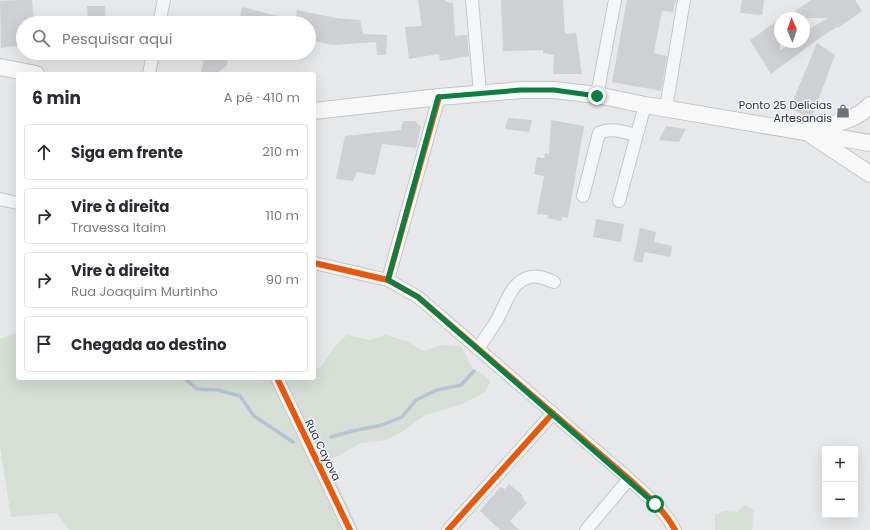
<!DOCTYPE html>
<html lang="pt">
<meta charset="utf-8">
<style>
:root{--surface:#fff;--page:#f7f7f7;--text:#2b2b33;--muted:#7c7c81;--line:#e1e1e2}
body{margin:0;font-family:Poppins,sans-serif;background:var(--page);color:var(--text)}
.controls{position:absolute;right:12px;bottom:12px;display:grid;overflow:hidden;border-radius:4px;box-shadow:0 4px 16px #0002}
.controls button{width:36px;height:36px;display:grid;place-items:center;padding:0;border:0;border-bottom:1px solid var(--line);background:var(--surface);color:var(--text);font:20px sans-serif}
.compass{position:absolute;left:774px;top:12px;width:36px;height:36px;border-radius:50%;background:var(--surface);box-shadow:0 4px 16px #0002;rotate:358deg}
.stop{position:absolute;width:12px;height:12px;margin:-9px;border:3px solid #0b8043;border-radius:50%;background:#fff}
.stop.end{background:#0b8043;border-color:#fff;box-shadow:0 1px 4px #0008}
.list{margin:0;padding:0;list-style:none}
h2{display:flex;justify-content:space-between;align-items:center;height:52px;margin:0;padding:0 16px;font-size:17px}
h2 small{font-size:13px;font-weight:400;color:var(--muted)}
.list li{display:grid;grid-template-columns:26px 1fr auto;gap:12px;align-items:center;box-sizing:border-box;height:56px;margin:0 8px 8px;padding:0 8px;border:1px solid var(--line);border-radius:4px}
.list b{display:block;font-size:15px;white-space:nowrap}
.list p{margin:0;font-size:13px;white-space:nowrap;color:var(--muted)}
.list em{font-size:13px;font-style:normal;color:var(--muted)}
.icon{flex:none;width:22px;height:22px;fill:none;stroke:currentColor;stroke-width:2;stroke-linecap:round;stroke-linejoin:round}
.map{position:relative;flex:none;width:870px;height:530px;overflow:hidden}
.search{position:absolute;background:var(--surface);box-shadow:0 4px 16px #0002;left:16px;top:16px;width:300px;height:44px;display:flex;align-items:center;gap:10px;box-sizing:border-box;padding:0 14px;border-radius:22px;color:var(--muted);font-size:15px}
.panel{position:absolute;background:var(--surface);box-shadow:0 4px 16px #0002;left:16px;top:72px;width:300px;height:308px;border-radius:4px}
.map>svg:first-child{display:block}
</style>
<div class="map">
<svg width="870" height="530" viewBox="0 0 870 530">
<rect width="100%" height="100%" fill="#e6e8ea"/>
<!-- green -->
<g fill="#d6ded6">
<path d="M18 332V378H287C296 380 305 378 314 378V370L321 367 335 346 347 335 370 340 386 335 406 341 424 351 441 345 461 346 474 371 482 373 490 381 486 391 463 404 425 415 405 430 387 440 361 443 332 459 329 466 359 530H69L57 513 11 517 0 447V339Z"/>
<polygon points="744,505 754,510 752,530 715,530 715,515 725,511 737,512"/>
</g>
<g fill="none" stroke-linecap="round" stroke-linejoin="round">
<!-- stream -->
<g stroke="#b4c4d5" stroke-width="3.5">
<polyline points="184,378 197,389 218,390 240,396 254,416 293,442"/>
<polyline points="331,437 352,431 382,425 402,417 416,400 437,390 461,385 474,371"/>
</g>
</g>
<!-- building -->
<g fill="#ced0d3">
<polygon points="18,0 32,0 34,23 23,23 23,45 1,48 0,1"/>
<polygon points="418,0 445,0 446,2 453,3 455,36 467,35 469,56 440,61 439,54 409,59 405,27 422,26"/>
<polygon points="501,0 563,0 565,34 576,33 582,74 553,74 554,55 543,53 543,50 503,51"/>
<polygon points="627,0 676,0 673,12 662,11 654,53 667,56 661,91 612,82"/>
<polygon points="742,0 764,0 762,15 740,13"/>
<polygon points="811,0 855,0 862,11 838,28 837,27 818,39 771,74 750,40 780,19 780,50 795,42 804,42 804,32 828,18 785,18"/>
<polygon points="87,6 105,6 106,23 88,23"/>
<polygon points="242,7 294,20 293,23 239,23"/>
<polygon points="297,10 335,18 360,20 363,34 387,35 386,55 377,55 376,42 333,45 309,40 309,23 295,23"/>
<polygon points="817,43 835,55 811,119 790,108"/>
<polygon points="213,53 225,53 228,56 227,65 216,74 201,73 204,58"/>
<polygon points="508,118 532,120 529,132 505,129"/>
<polygon points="551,120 584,126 568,218 562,217 561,221 547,218 548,215 537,214 544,176 534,174 537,157 544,158 545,153 549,154"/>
<polygon points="403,121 415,121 421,127 416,148 382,144 375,175 357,172 353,181 336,179 345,136 401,130"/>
<polygon points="666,126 686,129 679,142 659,140"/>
<polygon points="596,219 624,224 621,242 593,237"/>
<polygon points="640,228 656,232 654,242 672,246 670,257 645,252 642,263 633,261"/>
<polygon points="509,484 522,495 523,499 527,503 510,521 519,530 500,530 480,511 500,487 505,489"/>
</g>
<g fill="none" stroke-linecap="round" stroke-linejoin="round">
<!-- minor casing -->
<g stroke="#c4c6c8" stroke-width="14">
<g id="minor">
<polyline points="472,0 480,93"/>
<polyline points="159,23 164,0"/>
<polyline points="149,74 153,53"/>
<polyline points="597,95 615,0"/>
<polyline points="666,108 684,0"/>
<path d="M583 196 599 133C612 127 623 132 636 135"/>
<polyline points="0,199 18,203"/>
<polyline points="619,201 645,105"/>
<path d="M314 263 388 280 418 297 629 479C646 495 664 509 675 530"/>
<polyline points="388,280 439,97"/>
<path d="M478 349C484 339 491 330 497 320 505 306 511 281 530 277 538 275 546 279 554 282"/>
<polyline points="277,378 350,530"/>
<polyline points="448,530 553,413"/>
<polyline points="586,530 629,479"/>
</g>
</g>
<!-- major casing -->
<g stroke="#c2c5c8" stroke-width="18">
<g id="major">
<polyline points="0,67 36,74"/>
<polyline points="314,111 439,97 521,90 554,90 597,95 645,105 870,143"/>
<path d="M809 129C829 125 855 122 870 105"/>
<polyline points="811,135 870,174"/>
</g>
</g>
<!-- minor -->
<use href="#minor" stroke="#f5f6f7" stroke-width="12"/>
<!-- major -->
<use href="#major" stroke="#f8f8f8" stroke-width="16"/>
<!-- cycleway casing -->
<g stroke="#f4f6f9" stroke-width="8">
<g id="cycleway">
<path d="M314 263 388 280 418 297 629 479C646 495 664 509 675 530"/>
<polyline points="388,280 439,97"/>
<polyline points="277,378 350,530"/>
<polyline points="448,530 553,413"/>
</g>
</g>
<!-- cycleway -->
<use href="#cycleway" stroke="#e8590c" stroke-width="6"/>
</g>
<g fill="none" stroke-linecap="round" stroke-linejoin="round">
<!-- route -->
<polyline stroke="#0b8043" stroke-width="5" points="597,96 554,90 521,90 438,97 388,280 418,297 655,504"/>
</g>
<!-- icons -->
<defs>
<g id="shop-bare" transform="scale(1.08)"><path d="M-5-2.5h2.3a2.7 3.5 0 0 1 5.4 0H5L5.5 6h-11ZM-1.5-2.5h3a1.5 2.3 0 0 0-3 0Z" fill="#6c737f" stroke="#f4f6f9" stroke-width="2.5" paint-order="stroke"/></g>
</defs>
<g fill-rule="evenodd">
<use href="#shop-bare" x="843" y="111"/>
</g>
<g text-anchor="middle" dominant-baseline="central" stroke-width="3" stroke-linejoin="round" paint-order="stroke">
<!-- poi labels -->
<g font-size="11" fill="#2b3445" stroke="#f4f6f9" text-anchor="end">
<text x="832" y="105">Ponto 25 Delícias<tspan x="832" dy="13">Artesanais</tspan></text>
</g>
<!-- street labels -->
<g font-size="11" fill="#2b3445" stroke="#f4f6f9">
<text transform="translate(323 450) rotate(64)">Rua Cayova</text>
</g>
</g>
</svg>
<div class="controls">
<button>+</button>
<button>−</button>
</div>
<svg class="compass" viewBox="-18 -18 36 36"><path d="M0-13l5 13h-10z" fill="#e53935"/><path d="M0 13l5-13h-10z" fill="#7c7c81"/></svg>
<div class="stop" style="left:655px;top:504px"></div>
<div class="stop end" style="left:597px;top:96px"></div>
<div class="search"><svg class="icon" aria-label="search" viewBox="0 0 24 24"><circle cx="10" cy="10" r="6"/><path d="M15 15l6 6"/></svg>Pesquisar aqui</div>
<section class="panel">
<h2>6 min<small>A pé · 410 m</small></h2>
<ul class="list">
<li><svg class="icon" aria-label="ahead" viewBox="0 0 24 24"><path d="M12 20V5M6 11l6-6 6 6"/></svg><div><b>Siga em frente</b></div><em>210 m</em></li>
<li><svg class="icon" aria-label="right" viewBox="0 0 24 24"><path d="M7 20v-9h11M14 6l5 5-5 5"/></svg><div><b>Vire à direita</b><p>Travessa Itaim</p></div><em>110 m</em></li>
<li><svg class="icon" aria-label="right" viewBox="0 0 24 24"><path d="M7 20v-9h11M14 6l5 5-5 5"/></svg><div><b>Vire à direita</b><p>Rua Joaquim Murtinho</p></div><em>90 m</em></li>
<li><svg class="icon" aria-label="arrive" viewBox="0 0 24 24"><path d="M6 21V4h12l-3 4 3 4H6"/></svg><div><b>Chegada ao destino</b></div></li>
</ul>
</section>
</div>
